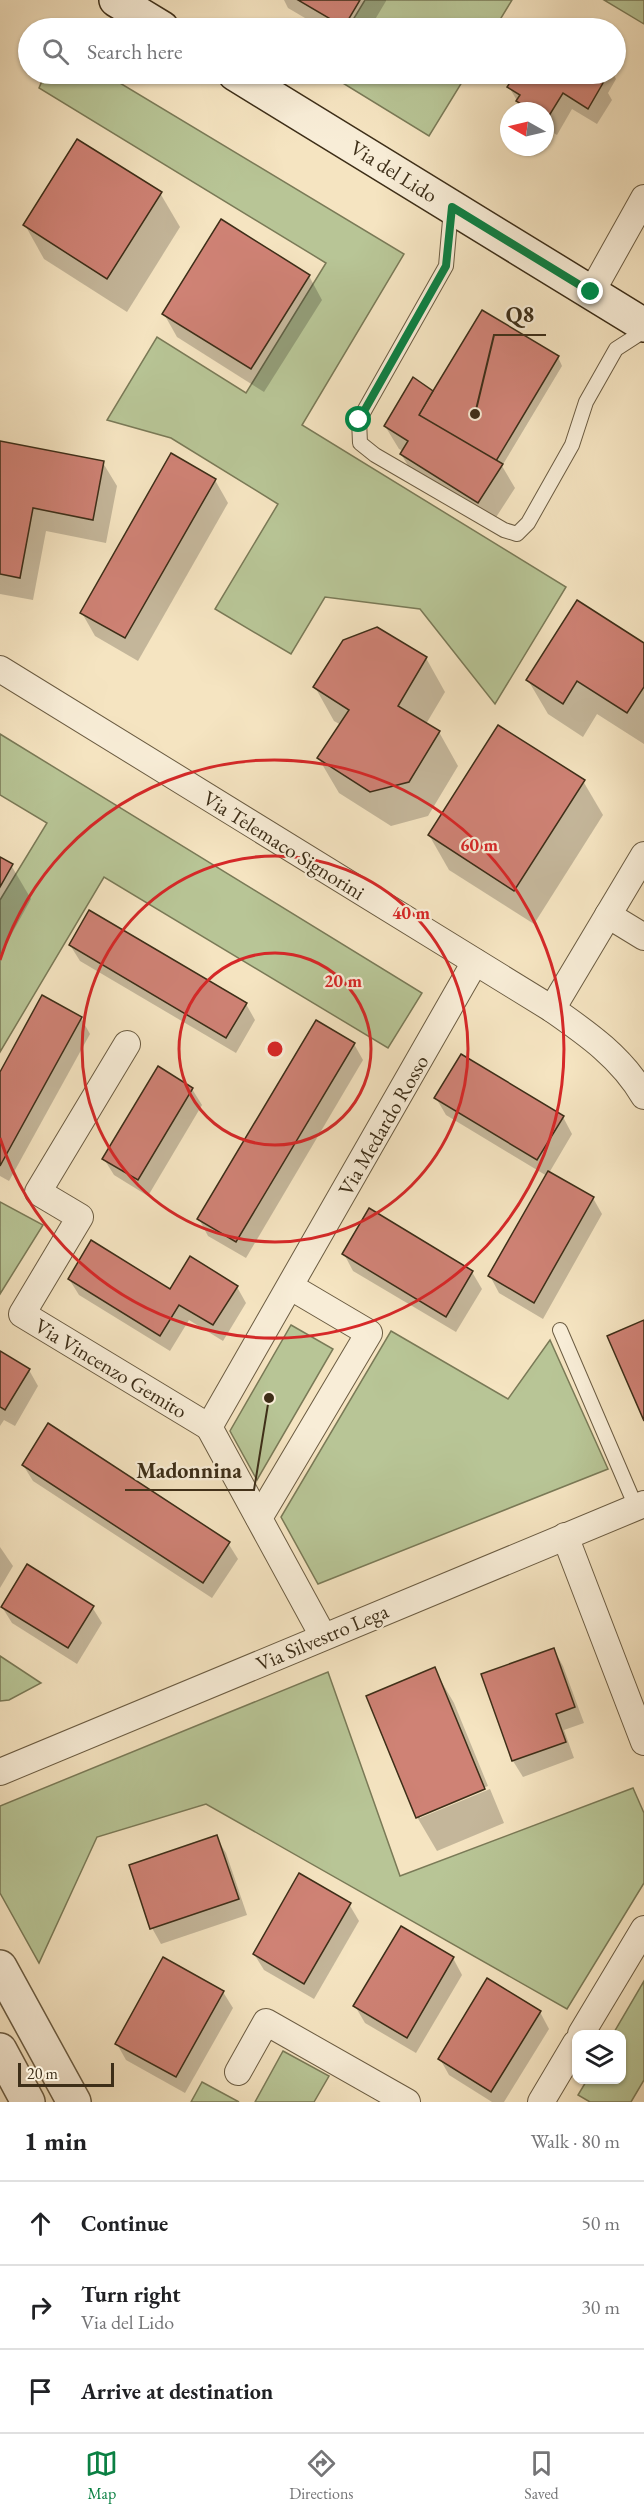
<!DOCTYPE html>
<meta charset="utf-8">
<style>
:root{--surface:#fff;--page:#f6f6f6;--text:#202124;--muted:#757577;--line:#e0e0e0;--accent:#0b8043}
body{margin:0;font-family:"EB Garamond",serif;background:var(--page);color:var(--text)}
.controls{position:absolute;right:18px;bottom:18px;display:grid;overflow:hidden;border-radius:12px;box-shadow:0 2px 4px #0004}
.controls button{width:54px;height:54px;display:grid;place-items:center;padding:0;border:0;border-bottom:2px solid var(--line);background:var(--surface);color:var(--text);font:30px sans-serif}
.compass{position:absolute;left:500px;top:102px;width:54px;height:54px;border-radius:50%;background:var(--surface);box-shadow:0 2px 4px #0004;rotate:278deg}
.scale{position:absolute;left:18px;bottom:15px;width:96px;box-sizing:border-box;padding-left:6px;border:3px solid #3d2e18;border-top:0;font-size:16px;line-height:21px;white-space:nowrap;color:#3d2e18;-webkit-text-stroke:4px #f8edd7;paint-order:stroke}
.stop{position:absolute;width:18px;height:18px;margin:-14px;border:4px solid #0b8043;border-radius:50%;background:#fff}
.stop.end{background:#0b8043;border-color:#fff;box-shadow:0 2px 6px #0008}
.list{margin:0;padding:0;list-style:none}
h2{display:flex;justify-content:space-between;align-items:center;height:78px;margin:0;padding:0 24px;font-size:26px}
h2 small{font-size:20px;font-weight:400;color:var(--muted)}
.list li{display:grid;grid-template-columns:39px 1fr auto;gap:18px;align-items:center;box-sizing:border-box;height:84px;padding:0 24px;border-top:2px solid var(--line)}
.list b{display:block;font-size:22px;white-space:nowrap}
.list p{margin:0;font-size:20px;white-space:nowrap;color:var(--muted)}
.list em{font-size:20px;font-style:normal;color:var(--muted)}
.icon{flex:none;width:33px;height:33px;fill:none;stroke:currentColor;stroke-width:2;stroke-linecap:round;stroke-linejoin:round}
.map{position:relative;flex:none;width:644px;height:2102px;overflow:hidden}
.search{position:absolute;background:var(--surface);box-shadow:0 2px 4px #0004;left:18px;right:18px;top:18px;height:66px;display:flex;align-items:center;gap:15px;box-sizing:border-box;padding:0 21px;border-radius:33px;color:var(--muted);font-size:22px}
.sheet{height:330px;background:var(--surface)}
nav{display:flex;justify-content:space-around;align-items:center;box-sizing:border-box;height:84px;border-top:2px solid var(--line);background:var(--surface);font-size:16px;color:var(--muted)}
nav a{display:grid;justify-items:center;gap:3px}
nav .on{color:var(--accent)}
.map>svg:first-child{display:block}
</style>
<div class="map">
<svg width="644" height="2102" viewBox="0 0 644 2102">
<rect width="100%" height="100%" fill="#f5e4c1"/>
<filter id="stains"><feTurbulence type="fractalNoise" baseFrequency=".00333" numOctaves="4"/><feColorMatrix values="0 0 0 0 .2 0 0 0 0 .09 0 0 0 0 .02 0 0 0 .5 -.17"/></filter>
<radialGradient id="worn" r=".72"><stop offset=".6" stop-color="#630" stop-opacity="0"/><stop offset="1" stop-color="#630" stop-opacity=".3"/></radialGradient>
<!-- green -->
<g fill="#b8c596" stroke="#7a7a57" stroke-width="1.5">
<polygon points="365,0 512,0 495,28 348,28"/>
<polygon points="604,0 644,0 644,24"/>
<polygon points="45,74 105,74 404,254 302,425 566,587 495,704 420,609 325,597 291,654 215,609 278,504 171,438 107,420 157,337 246,393 326,263 39,88"/>
<polygon points="328,74 467,74 429,136"/>
<polygon points="0,734 422,993 388,1048 104,877 0,1052 0,900 47,823 0,795"/>
<polygon points="0,1202 43,1225 0,1294"/>
<polygon points="291,1325 333,1349 257,1480 230,1431"/>
<polygon points="391,1331 508,1399 550,1340 608,1469 318,1584 281,1517"/>
<polygon points="0,1656 41,1683 9,1700 0,1701"/>
<polygon points="328,1672 400,1876 633,1788 644,1813 644,1883 567,2009 206,1804 97,1837 39,1963 0,1893 0,1806"/>
<polygon points="644,1981 644,2080 631,2102 590,2102 578,2095 587,2080 622,2080 622,2034 613,2034"/>
<polygon points="283,2051 329,2076 314,2102 255,2102"/>
<polygon points="202,2082 239,2102 191,2102"/>
</g>
<!-- shadow -->
<g fill="#0003">
<polygon points="284,0 386,0 386,1 370,28 322,28 288,8"/>
<polygon points="517,74 613,74 616,79 608,93 612,100 597,124 572,109 557,135 545,128 545,111 524,111 519,104 509,87"/>
<polygon points="160,193 180,227 127,312 44,259 25,225"/>
<polygon points="309,276 322,300 264,392 177,337 164,314"/>
<polygon points="558,357 562,366 502,466 515,488 491,525 415,477 401,454 403,451 399,449 385,426 432,392"/>
<polygon points="0,442 103,463 117,486 106,543 46,531 33,600 0,594"/>
<polygon points="215,480 228,503 138,661 95,636 82,613"/>
<polygon points="644,644 644,744 597,714 583,737 548,714 528,680"/>
<polygon points="426,658 445,692 426,724 439,732 458,766 428,816 391,826 339,793 319,759 341,725 334,721 315,687"/>
<polygon points="583,781 603,815 534,924 449,870 429,835"/>
<polygon points="0,859 11,865 31,899 0,955"/>
<polygon points="70,945 246,1004 255,1020 236,1053 80,961"/>
<polygon points="81,1018 90,1034 9,1181 0,1176 0,1075"/>
<polygon points="354,1044 363,1060 246,1258 208,1236 199,1219"/>
<polygon points="192,1089 202,1105 148,1196 114,1175 104,1159"/>
<polygon points="436,1098 563,1117 572,1134 549,1173 593,1198 602,1214 543,1319 499,1293 490,1276 547,1176 446,1115"/>
<polygon points="344,1254 472,1272 482,1289 456,1332 353,1271"/>
<polygon points="69,1279 170,1291 237,1287 246,1303 223,1341 189,1320 170,1351 79,1295"/>
<polygon points="0,1353 29,1370 38,1386 15,1426 4,1420 0,1426"/>
<polygon points="23,1465 228,1543 238,1559 212,1598 33,1481"/>
<polygon points="0,1547 13,1566 0,1588"/>
<polygon points="2,1607 92,1607 102,1623 77,1664 12,1623"/>
<polygon points="554,1650 563,1666 584,1723 564,1730 574,1758 523,1777 513,1761 483,1675"/>
<polygon points="434,1669 454,1703 488,1786 420,1815 420,1818 490,1789 504,1823 437,1851 417,1817"/>
<polygon points="216,1837 226,1853 247,1915 161,1944 152,1928"/>
<polygon points="349,1904 359,1921 314,1999 264,1970 254,1954"/>
<polygon points="453,1958 462,1975 416,2053 365,2023 355,2006"/>
<polygon points="223,1992 233,2008 185,2093 126,2060 117,2044"/>
<polygon points="540,2012 549,2029 504,2102 492,2102 449,2075 440,2059"/>
</g>
<!-- building -->
<g fill="#cf8275" stroke="#3d2e18" stroke-width="1.5">
<polygon points="298,0 360,0 344,27"/>
<polygon points="516,74 601,74 597,79 603,83 588,109 563,93 547,119 545,118 545,111 533,111 516,101 520,95 507,87"/>
<polygon points="77,139 162,192 107,279 23,225"/>
<polygon points="221,219 310,275 251,369 162,314"/>
<polygon points="482,310 559,356 493,466 416,419"/>
<polygon points="413,377 433,391 419,415 503,464 478,503 400,454 408,441 384,426"/>
<polygon points="0,441 104,461 93,520 33,508 20,578 0,574"/>
<polygon points="171,453 216,479 125,638 80,613"/>
<polygon points="577,600 644,643 644,687 627,713 577,681 563,704 526,680"/>
<polygon points="377,627 427,657 398,706 440,731 409,782 370,792 317,758 349,710 313,687 343,640"/>
<polygon points="498,725 585,780 514,891 428,835"/>
<polygon points="0,857 13,864 0,887"/>
<polygon points="89,910 247,1003 226,1038 69,945"/>
<polygon points="42,995 82,1017 0,1166 0,1072"/>
<polygon points="316,1020 355,1043 236,1242 197,1219"/>
<polygon points="461,1054 564,1116 537,1160 434,1098"/>
<polygon points="158,1066 193,1088 138,1180 102,1159"/>
<polygon points="548,1171 594,1197 534,1303 488,1276"/>
<polygon points="369,1208 473,1271 446,1317 342,1254"/>
<polygon points="91,1240 170,1289 190,1256 238,1286 213,1325 179,1305 160,1336 68,1279"/>
<polygon points="644,1320 644,1421 607,1336"/>
<polygon points="0,1351 30,1369 5,1410 0,1407"/>
<polygon points="48,1423 230,1542 203,1583 22,1465"/>
<polygon points="27,1564 94,1606 68,1648 1,1607"/>
<polygon points="554,1648 575,1707 556,1714 566,1742 512,1761 481,1674"/>
<polygon points="435,1667 485,1789 416,1818 366,1696"/>
<polygon points="217,1835 239,1899 150,1929 129,1865"/>
<polygon points="299,1873 351,1903 304,1984 253,1954"/>
<polygon points="401,1926 454,1957 407,2038 353,2006"/>
<polygon points="163,1957 224,1991 176,2077 115,2044"/>
<polygon points="487,1978 541,2011 491,2092 438,2059"/>
</g>
<g fill="none" stroke-linecap="round" stroke-linejoin="round">
<!-- service casing -->
<g stroke="#6b5c42" stroke-width="16">
<g id="service">
<polyline points="451,209 446,266 359,420 360,443 375,455 504,530 517,534 528,523 572,445 586,402 616,349 644,331"/>
<polyline points="560,1330 636,1507"/>
</g>
</g>
<!-- minor casing -->
<g stroke="#6b5c42" stroke-width="28">
<g id="minor">
<polyline points="591,293 644,198"/>
<path d="M0 669 552 1009C588 1034 622 1058 644 1096"/>
<polyline points="608,915 644,937"/>
<polyline points="552,1009 644,855"/>
<polyline points="127,1044 38,1192 80,1217 22,1314 209,1427"/>
<polyline points="259,1518 369,1333 291,1287"/>
<polyline points="565,1536 644,1742"/>
<polyline points="323,1636 209,1427 475,962"/>
<polyline points="0,1772 644,1504"/>
<polyline points="581,2034 644,1929"/>
<polyline points="238,2072 266,2022 407,2102"/>
<polyline points="541,2102 576,2043"/>
</g>
</g>
<!-- tertiary casing -->
<g stroke="#6b5c42" stroke-width="36">
<g id="tertiary">
<polyline points="0,1967 74,2102"/>
<polyline points="0,2050 28,2102"/>
</g>
</g>
<!-- secondary casing -->
<g stroke="#3d2e18" stroke-width="36">
<g id="secondary">
<polyline points="116,0 162,28"/>
<polyline points="235,74 644,325"/>
</g>
</g>
<!-- service -->
<use href="#service" stroke="#f8edd7" stroke-width="14"/>
<!-- minor -->
<use href="#minor" stroke="#f8edd7" stroke-width="26"/>
<!-- tertiary -->
<use href="#tertiary" stroke="#f8edd7" stroke-width="33"/>
<!-- secondary -->
<use href="#secondary" stroke="#f8edd7" stroke-width="33"/>
</g>
<g fill="none" stroke-linecap="round" stroke-linejoin="round">
<!-- route -->
<polyline stroke="#0b8043" stroke-width="8" points="359,420 446,266 452,207 591,292"/>
</g>
<!-- distance rings -->
<g fill="none" stroke="#d62828" stroke-width="3">
<circle cx="275" cy="1049" r="96"/>
<circle cx="275" cy="1049" r="193"/>
<path d="M0 960A289 289 0 1 1 0 1138"/>
</g>
<g text-anchor="middle" dominant-baseline="central" stroke-width="4.5" stroke-linejoin="round" paint-order="stroke">
<!-- street labels -->
<g font-size="21" fill="#3d2e18" stroke="#f8edd7">
<text transform="translate(394 171) rotate(32)">Via del Lido</text>
<text transform="translate(284 845) rotate(32)">Via Telemaco Signorini</text>
<text transform="translate(383 1125) rotate(-60)">Via Medardo Rosso</text>
<text transform="translate(111 1368) rotate(31)">Via Vincenzo Gemito</text>
<text transform="translate(322 1637) rotate(-23)">Via Silvestro Lega</text>
</g>
</g>
<circle cx="275" cy="1049" r="9" fill="#d62828" stroke="#f8edd7" stroke-width="3"/>
<g font-size="18" text-anchor="middle" font-weight="bold" fill="#d62828" stroke="#f8edd7" stroke-width="4.5" stroke-linejoin="round" paint-order="stroke">
<text x="479" y="851">60 m</text>
<text x="411" y="919">40 m</text>
<text x="343" y="987">20 m</text>
</g>
<!-- callouts -->
<path fill="none" stroke="#3d2e18" stroke-width="2" d="M475 414L494 335H546M269 1398L254 1490H125"/>
<g fill="#3d2e18" stroke="#f8edd7" stroke-width="2">
<circle cx="475" cy="414" r="6"/>
<circle cx="269" cy="1398" r="6"/>
</g>
<g font-size="22" text-anchor="middle" font-weight="bold" fill="#3d2e18" stroke="#f8edd7" stroke-width="4.5" stroke-linejoin="round" paint-order="stroke">
<text x="520" y="322">Q8</text>
<text x="189" y="1478">Madonnina</text>
</g>
<rect width="100%" height="100%" filter="url(#stains)"/>
<rect width="100%" height="100%" fill="url(#worn)"/>
</svg>
<div class="controls">
<button><svg class="icon" aria-label="layers" viewBox="0 0 24 24"><path d="M12 4l9 5-9 5-9-5zM3 14l9 5 9-5"/></svg></button>
</div>
<svg class="compass" viewBox="-18 -18 36 36"><path d="M0-13l5 13h-10z" fill="#e53935"/><path d="M0 13l5-13h-10z" fill="#757577"/></svg>
<div class="scale">20 m</div>
<div class="stop" style="left:359px;top:420px"></div>
<div class="stop end" style="left:591px;top:292px"></div>
<div class="search"><svg class="icon" aria-label="search" viewBox="0 0 24 24"><circle cx="10" cy="10" r="6"/><path d="M15 15l6 6"/></svg>Search here</div>
</div>
<section class="sheet">
<h2>1 min<small>Walk · 80 m</small></h2>
<ul class="list">
<li><svg class="icon" aria-label="ahead" viewBox="0 0 24 24"><path d="M12 20V5M6 11l6-6 6 6"/></svg><div><b>Continue</b></div><em>50 m</em></li>
<li><svg class="icon" aria-label="right" viewBox="0 0 24 24"><path d="M7 20v-9h11M14 6l5 5-5 5"/></svg><div><b>Turn right</b><p>Via del Lido</p></div><em>30 m</em></li>
<li><svg class="icon" aria-label="arrive" viewBox="0 0 24 24"><path d="M6 21V4h12l-3 4 3 4H6"/></svg><div><b>Arrive at destination</b></div></li>
</ul>
</section>
<nav>
<a class="on"><svg class="icon" aria-label="map" viewBox="0 0 24 24"><path d="M3 6l6-2 6 2 6-2v14l-6 2-6-2-6 2zM9 4v14M15 6v14"/></svg>Map</a>
<a><svg class="icon" aria-label="directions" viewBox="0 0 24 24"><path d="M12 3l9 9-9 9-9-9zM9 14v-3h6M13 9l2 2-2 2"/></svg>Directions</a>
<a><svg class="icon" aria-label="saved" viewBox="0 0 24 24"><path d="M7 4h10v16l-5-4-5 4z"/></svg>Saved</a>
</nav>
